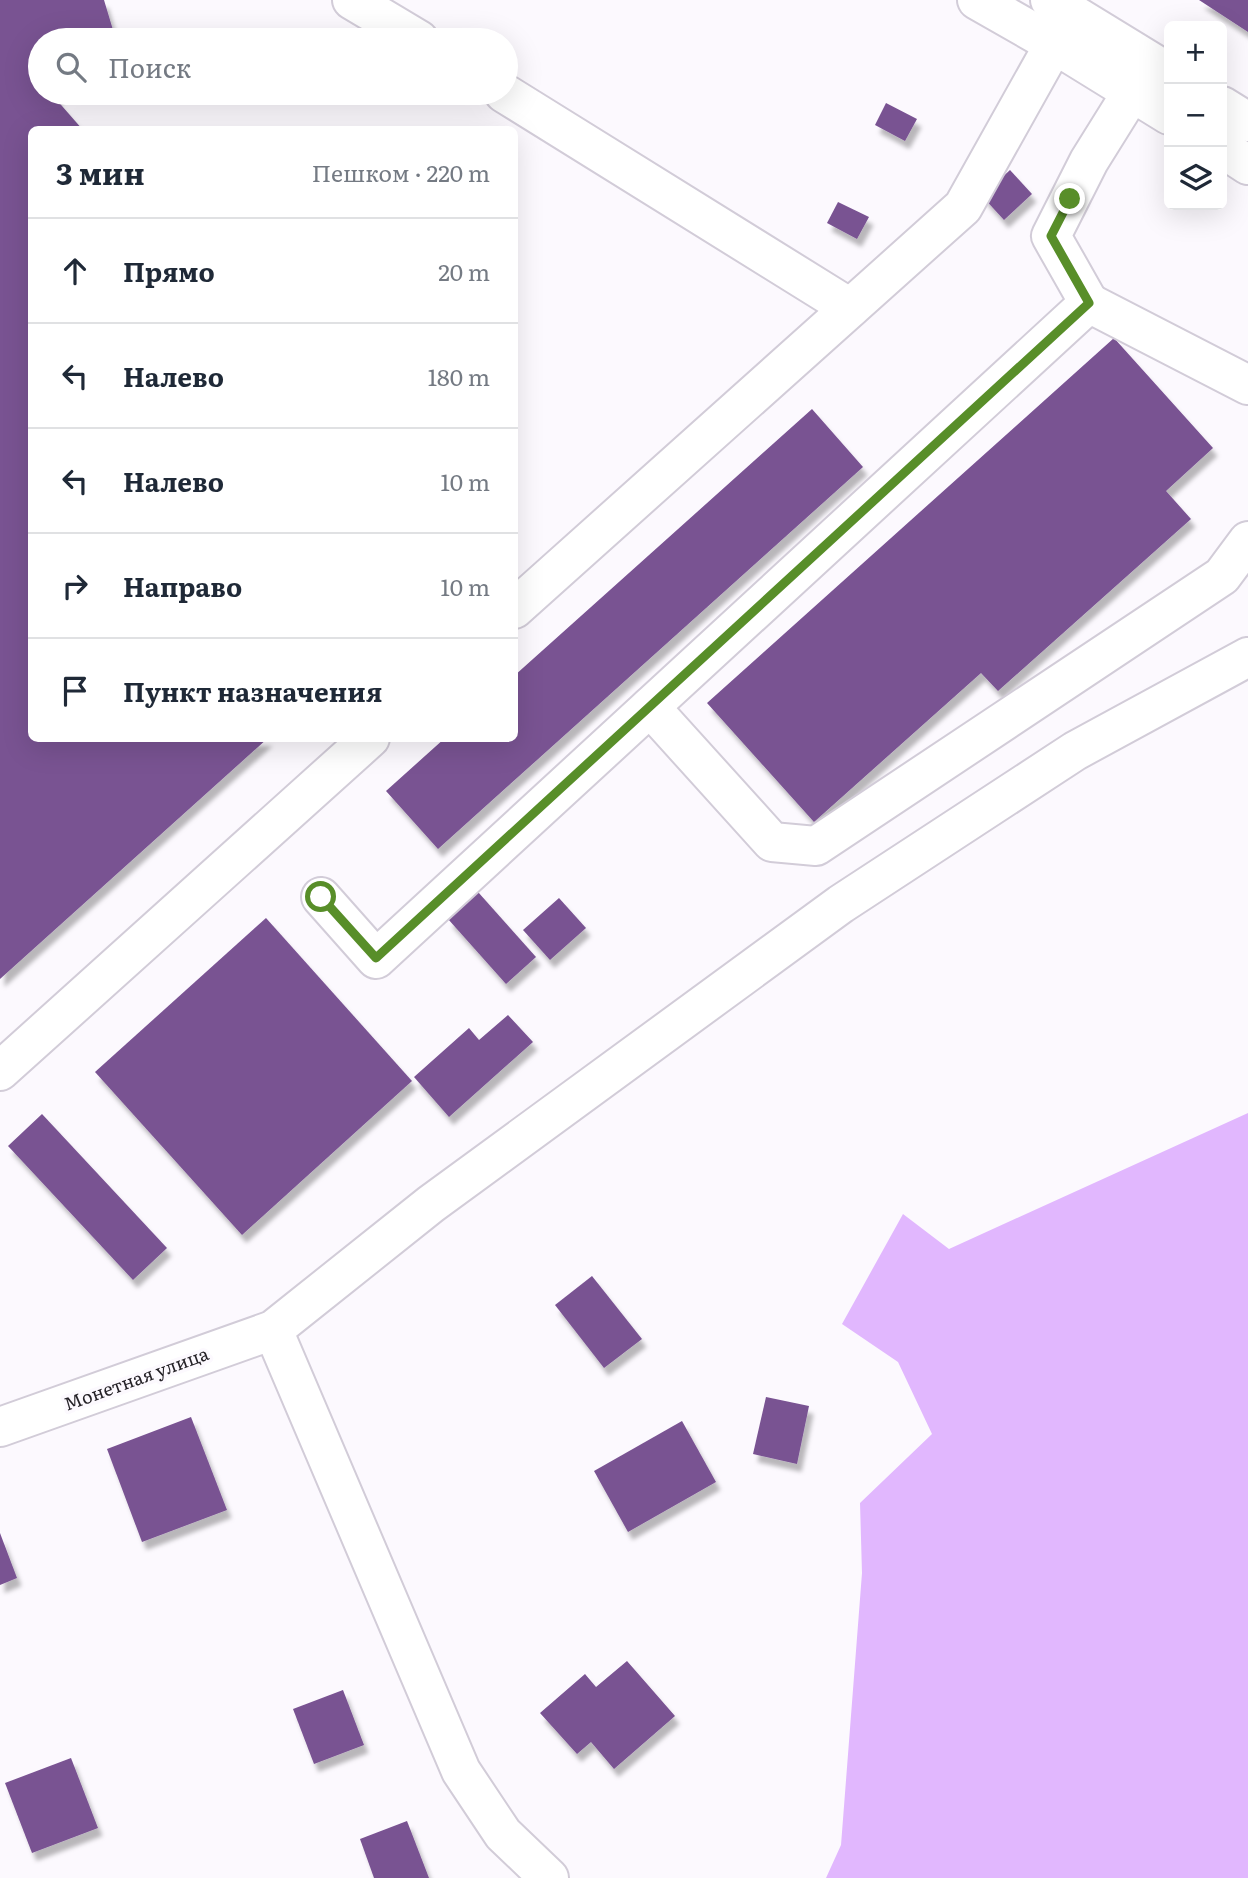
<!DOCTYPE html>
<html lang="ru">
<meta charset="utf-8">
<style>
:root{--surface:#fff;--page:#f6f6f7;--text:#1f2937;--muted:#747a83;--line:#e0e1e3}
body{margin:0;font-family:Literata,serif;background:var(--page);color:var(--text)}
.controls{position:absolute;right:21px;top:21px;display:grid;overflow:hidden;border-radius:10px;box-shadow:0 7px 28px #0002}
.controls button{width:63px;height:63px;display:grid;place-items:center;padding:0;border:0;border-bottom:2px solid var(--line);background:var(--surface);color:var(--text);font:35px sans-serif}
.stop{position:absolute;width:21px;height:21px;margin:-16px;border:5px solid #588e29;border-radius:50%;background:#fff}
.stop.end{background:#588e29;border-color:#fff;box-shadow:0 2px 7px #0008}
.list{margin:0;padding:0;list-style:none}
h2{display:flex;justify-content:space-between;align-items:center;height:91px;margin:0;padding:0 28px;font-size:30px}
h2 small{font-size:23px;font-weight:400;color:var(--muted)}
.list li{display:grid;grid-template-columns:46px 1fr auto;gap:21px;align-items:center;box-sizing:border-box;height:105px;padding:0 28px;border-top:2px solid var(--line)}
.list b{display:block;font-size:26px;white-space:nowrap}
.list em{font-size:23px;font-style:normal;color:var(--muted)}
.icon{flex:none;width:38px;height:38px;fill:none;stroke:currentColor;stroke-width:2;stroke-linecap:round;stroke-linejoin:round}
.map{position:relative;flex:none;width:1248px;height:1878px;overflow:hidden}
.search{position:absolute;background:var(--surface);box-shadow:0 7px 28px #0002;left:28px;top:28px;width:490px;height:77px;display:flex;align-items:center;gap:18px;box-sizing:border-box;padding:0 24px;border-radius:38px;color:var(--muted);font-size:26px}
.panel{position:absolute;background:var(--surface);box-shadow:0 7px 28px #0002;left:28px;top:126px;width:490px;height:616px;border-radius:10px}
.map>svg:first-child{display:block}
</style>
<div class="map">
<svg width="1248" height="1878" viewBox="0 0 1248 1878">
<defs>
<filter id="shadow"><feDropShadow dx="4.5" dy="8" stdDeviation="2" flood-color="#0004"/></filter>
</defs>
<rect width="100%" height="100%" fill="#fcf9fe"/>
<!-- forest -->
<polygon fill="#e1b7fe" points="1248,1113 1248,1878 826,1878 841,1845 862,1573 860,1503 932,1434 898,1362 842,1324 903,1214 949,1249"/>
<!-- building -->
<g fill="#795292" filter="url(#shadow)">
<polygon points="0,0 104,0 116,40 40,40 40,93 61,93 55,98 83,130 32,130 32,738 268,738 0,979"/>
<polygon points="1199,0 1248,0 1248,32"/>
<polygon points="886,103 917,119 905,141 875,125"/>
<polygon points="1010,170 1032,194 1004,220 982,196"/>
<polygon points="838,202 869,217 857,239 827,223"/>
<polygon points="1114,338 1213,448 1166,491 1191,519 998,691 981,673 814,822 707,703"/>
<polygon points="812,409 863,467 438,849 386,791 445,738 514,738 514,676"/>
<polygon points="478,892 536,957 506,984 448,919"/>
<polygon points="559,898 586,928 550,960 523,930"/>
<polygon points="266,918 412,1081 242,1235 95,1072"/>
<polygon points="508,1015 533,1042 449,1117 414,1077 469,1028 479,1040"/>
<polygon points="42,1114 167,1248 133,1280 8,1146"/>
<polygon points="592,1276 642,1339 604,1368 555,1305"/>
<polygon points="766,1397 809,1406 797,1464 753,1454"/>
<polygon points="191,1417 227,1510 142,1542 107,1449"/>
<polygon points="682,1421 716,1482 628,1532 594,1471"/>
<polygon points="0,1533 17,1578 0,1585"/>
<polygon points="627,1661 675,1716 614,1769 591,1742 577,1754 540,1713 585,1674 596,1687"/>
<polygon points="343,1690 364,1745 314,1764 293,1709"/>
<polygon points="71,1758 98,1828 32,1853 5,1783"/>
<polygon points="407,1821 429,1878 374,1878 360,1839"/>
</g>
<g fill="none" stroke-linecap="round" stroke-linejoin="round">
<!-- minor casing -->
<g stroke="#d2ccd8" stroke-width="42">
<g id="minor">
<polyline points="352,0 419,40"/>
<polyline points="504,93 850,308"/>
<polyline points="1089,303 1248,385"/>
<polyline points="514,609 963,207 1071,14"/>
<polyline points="650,707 772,842 816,846 1222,576 1248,541"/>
<polyline points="321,897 376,959 1089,303 1051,236 1089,161 1132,92"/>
<polyline points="0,1071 370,738"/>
<polyline points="273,1330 461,1771 503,1834 549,1878"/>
<polyline points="0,1427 273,1330 431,1204 841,904 1075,751 1248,657"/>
</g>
</g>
<!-- major casing -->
<g stroke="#d2ccd8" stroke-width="42">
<g id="major">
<polyline points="977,0 1054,44 1169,115"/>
<polyline points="1050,0 1169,73"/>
<polyline points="1222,106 1248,122"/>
<polyline points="1222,148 1248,165"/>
</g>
</g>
<!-- minor -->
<use href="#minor" stroke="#fff" stroke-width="38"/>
<!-- major -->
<use href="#major" stroke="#fff" stroke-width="38"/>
</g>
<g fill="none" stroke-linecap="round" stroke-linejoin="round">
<!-- route -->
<polyline stroke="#588e29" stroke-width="9" points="321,897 376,958 1089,303 1051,236 1070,199"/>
</g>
<g text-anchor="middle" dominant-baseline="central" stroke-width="7" stroke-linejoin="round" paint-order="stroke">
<!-- street labels -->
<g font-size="18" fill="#252227" stroke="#fcf9fe">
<text transform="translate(136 1378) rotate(-20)">Монетная улица</text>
</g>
</g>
</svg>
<div class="controls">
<button>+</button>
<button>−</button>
<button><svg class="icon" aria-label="layers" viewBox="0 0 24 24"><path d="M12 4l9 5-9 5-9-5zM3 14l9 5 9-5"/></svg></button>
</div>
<div class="stop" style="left:321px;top:897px"></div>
<div class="stop end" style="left:1070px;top:199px"></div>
<div class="search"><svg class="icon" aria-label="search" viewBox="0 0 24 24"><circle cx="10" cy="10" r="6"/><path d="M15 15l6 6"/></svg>Поиск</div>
<section class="panel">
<h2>3 мин<small>Пешком · 220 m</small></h2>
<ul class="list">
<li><svg class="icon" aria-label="ahead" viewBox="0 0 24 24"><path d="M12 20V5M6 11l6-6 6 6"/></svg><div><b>Прямо</b></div><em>20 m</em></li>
<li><svg class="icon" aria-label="left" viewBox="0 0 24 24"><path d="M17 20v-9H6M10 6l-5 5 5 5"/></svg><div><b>Налево</b></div><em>180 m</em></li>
<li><svg class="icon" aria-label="left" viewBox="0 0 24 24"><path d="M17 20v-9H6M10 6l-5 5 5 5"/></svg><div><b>Налево</b></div><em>10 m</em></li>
<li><svg class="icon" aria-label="right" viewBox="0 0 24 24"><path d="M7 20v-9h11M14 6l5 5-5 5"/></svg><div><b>Направо</b></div><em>10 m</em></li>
<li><svg class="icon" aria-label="arrive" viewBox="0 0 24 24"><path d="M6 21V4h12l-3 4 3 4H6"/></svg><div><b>Пункт назначения</b></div></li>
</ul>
</section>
</div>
